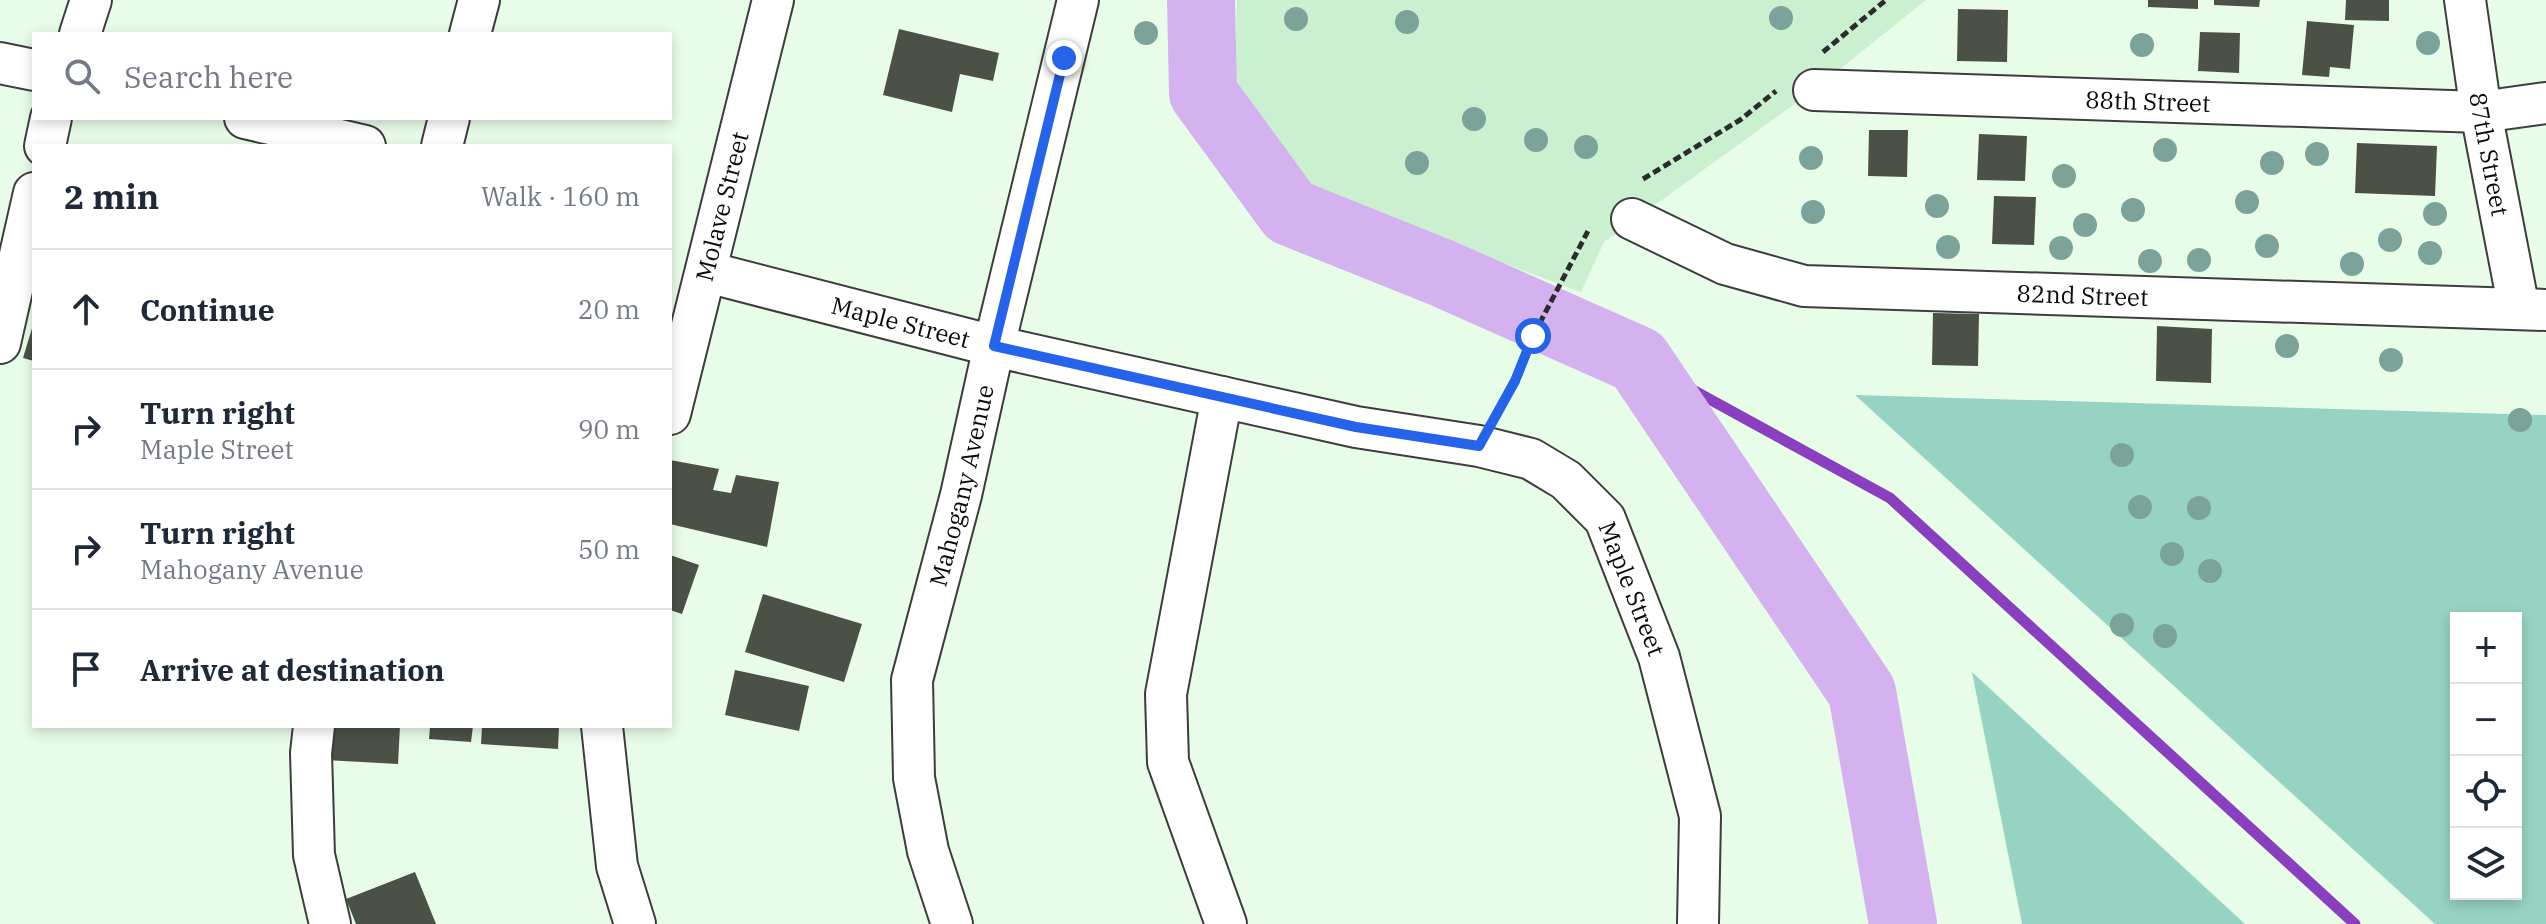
<!DOCTYPE html>
<meta charset="utf-8">
<style>
:root{--surface:#fff;--page:#f2f2f3;--text:#1f2937;--muted:#747a83;--line:#e0e1e3}
body{margin:0;font-family:"IBM Plex Serif",serif;background:var(--page);color:var(--text)}
.controls{position:absolute;right:24px;bottom:24px;display:grid;overflow:hidden;border-radius:0px;box-shadow:0 4px 12px #0003}
.controls button{width:72px;height:72px;display:grid;place-items:center;padding:0;border:0;border-bottom:2px solid var(--line);background:var(--surface);color:var(--text);font:40px sans-serif}
.stop{position:absolute;width:24px;height:24px;margin:-18px;border:6px solid #2563eb;border-radius:50%;background:#fff}
.stop.end{background:#2563eb;border-color:#fff;box-shadow:0 2px 8px #0008}
.list{margin:0;padding:0;list-style:none}
h2{display:flex;justify-content:space-between;align-items:center;height:104px;margin:0;padding:0 32px;font-size:34px}
h2 small{font-size:26px;font-weight:400;color:var(--muted)}
.list li{display:grid;grid-template-columns:52px 1fr auto;gap:24px;align-items:center;box-sizing:border-box;height:120px;padding:0 32px;border-top:2px solid var(--line)}
.list b{display:block;font-size:30px;white-space:nowrap}
.list p{margin:0;font-size:26px;white-space:nowrap;color:var(--muted)}
.list em{font-size:26px;font-style:normal;color:var(--muted)}
.icon{flex:none;width:44px;height:44px;fill:none;stroke:currentColor;stroke-width:2;stroke-linecap:round;stroke-linejoin:round}
.map{position:relative;flex:none;width:2546px;height:924px;overflow:hidden}
.search{position:absolute;background:var(--surface);box-shadow:0 4px 12px #0003;left:32px;top:32px;width:640px;height:88px;display:flex;align-items:center;gap:20px;box-sizing:border-box;padding:0 28px;border-radius:0px;color:var(--muted);font-size:30px}
.panel{position:absolute;background:var(--surface);box-shadow:0 4px 12px #0003;left:32px;top:144px;width:640px;height:584px;border-radius:0px}
.map>svg:first-child{display:block}
</style>
<div class="map">
<svg width="2546" height="924" viewBox="0 0 2546 924">
<rect width="100%" height="100%" fill="#e8fde8"/>
<!-- farmland -->
<polygon fill="#cbf0cf" points="1237,0 1926,0 1814,90 1604,242 1581,292 1319,194 1235,79"/>
<!-- forest -->
<g fill="#97d3c3" fill-rule="evenodd">
<path d="M1855 395 2546 415V924H2435ZM2456 618H2516V894H2456Z"/>
<polygon points="1972,672 2245,924 2022,924"/>
</g>
<g fill="none" stroke-linecap="round" stroke-linejoin="round">
<!-- stream -->
<polyline stroke="#8a3fc0" stroke-width="11" points="1638,360 1890,498 2355,924"/>
<!-- river -->
<polyline stroke="#d4b2f0" stroke-width="68" points="1201,0 1203,93 1290,212 1442,273 1638,360 1862,692 1903,924"/>
</g>
<!-- building -->
<g fill="#4b5147">
<polygon points="2148,0 2198,0 2198,9 2148,7"/>
<polygon points="2214,0 2260,0 2259,7 2214,5"/>
<polygon points="2346,0 2389,0 2389,21 2345,20"/>
<polygon points="1958,9 2008,10 2007,62 1957,61"/>
<polygon points="2307,21 2354,25 2350,69 2330,67 2329,77 2302,75"/>
<polygon points="899,29 999,53 993,81 960,74 952,112 883,95"/>
<polygon points="2200,32 2240,33 2239,73 2198,71"/>
<polygon points="1869,130 1908,130 1907,177 1868,176"/>
<polygon points="1979,134 2027,136 2025,181 1977,180"/>
<polygon points="2357,143 2437,146 2435,196 2355,193"/>
<polygon points="1994,196 2036,197 2034,245 1992,244"/>
<polygon points="1933,313 1979,314 1978,366 1932,365"/>
<polygon points="33,325 34,325 34,361 23,358"/>
<polygon points="2157,326 2212,329 2211,383 2156,381"/>
<polygon points="670,460 719,469 713,490 731,493 736,475 779,482 767,547 670,524"/>
<polygon points="670,555 699,565 682,614 670,610"/>
<polygon points="763,594 862,624 844,682 745,652"/>
<polygon points="735,670 809,686 799,731 725,715"/>
<polygon points="327,726 400,726 398,764 325,760"/>
<polygon points="430,726 473,726 471,742 429,739"/>
<polygon points="482,726 559,726 558,749 481,744"/>
<polygon points="415,872 436,924 356,924 346,899"/>
</g>
<g fill="none" stroke-linecap="round" stroke-linejoin="round">
<!-- minor casing -->
<g stroke="#3d3d3d" stroke-width="44">
<g id="minor">
<path id="s1" d="M2465 0 2481 112 2519 309"/>
<polyline points="80,34 91,0"/>
<polyline points="470,34 479,0"/>
<polyline points="0,63 34,70"/>
<path id="s2" d="M1814 90 2481 112 2546 103"/>
<polyline points="245,118 365,146"/>
<polyline points="45,146 51,118"/>
<polyline points="442,146 449,118"/>
<path id="s3" d="M1632 219 1725 264 1804 286 2546 310"/>
<path id="s4" d="M707 272 994 346 1356 427 1479 446 1531 459 1566 480 1605 519 1659 657 1700 816 1698 924"/>
<polyline points="0,343 34,193"/>
<polyline points="1222,397 1166,694 1168,762 1226,924"/>
<path id="s5" d="M670 414 773 0"/>
<polyline points="314,726 311,753 314,855 330,924"/>
<polyline points="602,726 617,866 635,924"/>
<path id="s6" d="M952 924 928 851 914 778 912 680 961 495 994 346 1078 0"/>
</g>
</g>
<!-- path -->
<g stroke="#2c2c2c" stroke-width="5" stroke-dasharray="8 4" stroke-linecap="butt">
<polyline points="1823,52 1886,0"/>
<polyline points="1643,179 1740,120 1776,91"/>
<polyline points="1499,410 1515,381 1533,336 1589,229"/>
</g>
<!-- minor -->
<use href="#minor" stroke="#fff" stroke-width="40"/>
</g>
<!-- trees -->
<g fill="#7ba399">
<circle cx="1781" cy="18" r="12"/>
<circle cx="1296" cy="19" r="12"/>
<circle cx="1407" cy="22" r="12"/>
<circle cx="1146" cy="33" r="12"/>
<circle cx="2428" cy="43" r="12"/>
<circle cx="2142" cy="45" r="12"/>
<circle cx="1474" cy="119" r="12"/>
<circle cx="1536" cy="140" r="12"/>
<circle cx="1586" cy="147" r="12"/>
<circle cx="2165" cy="150" r="12"/>
<circle cx="2317" cy="154" r="12"/>
<circle cx="1811" cy="158" r="12"/>
<circle cx="1417" cy="163" r="12"/>
<circle cx="2272" cy="163" r="12"/>
<circle cx="2064" cy="176" r="12"/>
<circle cx="2247" cy="202" r="12"/>
<circle cx="1937" cy="206" r="12"/>
<circle cx="2133" cy="210" r="12"/>
<circle cx="1813" cy="212" r="12"/>
<circle cx="2435" cy="214" r="12"/>
<circle cx="2085" cy="225" r="12"/>
<circle cx="2390" cy="240" r="12"/>
<circle cx="2267" cy="246" r="12"/>
<circle cx="1948" cy="247" r="12"/>
<circle cx="2061" cy="248" r="12"/>
<circle cx="2430" cy="253" r="12"/>
<circle cx="2199" cy="260" r="12"/>
<circle cx="2150" cy="261" r="12"/>
<circle cx="2352" cy="264" r="12"/>
<circle cx="2287" cy="346" r="12"/>
<circle cx="2391" cy="360" r="12"/>
<circle cx="2520" cy="420" r="12"/>
<circle cx="2122" cy="455" r="12"/>
<circle cx="2140" cy="507" r="12"/>
<circle cx="2199" cy="508" r="12"/>
<circle cx="2172" cy="554" r="12"/>
<circle cx="2210" cy="571" r="12"/>
<circle cx="2122" cy="625" r="12"/>
<circle cx="2165" cy="636" r="12"/>
</g>
<g fill="none" stroke-linecap="round" stroke-linejoin="round">
<!-- route -->
<polyline stroke="#2563eb" stroke-width="10" points="1064,58 994,346 1356,427 1479,446 1515,381 1533,336"/>
</g>
<g text-anchor="middle" dominant-baseline="central" stroke-width="8" stroke-linejoin="round" paint-order="stroke">
<!-- street labels -->
<g font-size="24" fill="#0a0a0a" stroke="#fff">
<text stroke="none"><textPath href="#s2" startOffset="334">88th Street</textPath></text>
<text stroke="none"><textPath href="#s1" startOffset="156">87th Street</textPath></text>
<text stroke="none"><textPath href="#s5" startOffset="214">Molave Street</textPath></text>
<text stroke="none"><textPath href="#s3" startOffset="464">82nd Street</textPath></text>
<text stroke="none"><textPath href="#s4" startOffset="200">Maple Street</textPath></text>
<text stroke="none"><textPath href="#s6" startOffset="450">Mahogany Avenue</textPath></text>
<text stroke="none"><textPath href="#s4" startOffset="1016">Maple Street</textPath></text>
</g>
</g>
</svg>
<div class="controls">
<button>+</button>
<button>−</button>
<button><svg class="icon" aria-label="locate" viewBox="0 0 24 24"><circle cx="12" cy="12" r="6"/><path d="M12 2v4M12 18v4M2 12h4M18 12h4"/></svg></button>
<button><svg class="icon" aria-label="layers" viewBox="0 0 24 24"><path d="M12 4l9 5-9 5-9-5zM3 14l9 5 9-5"/></svg></button>
</div>
<div class="stop" style="left:1533px;top:336px"></div>
<div class="stop end" style="left:1064px;top:58px"></div>
<div class="search"><svg class="icon" aria-label="search" viewBox="0 0 24 24"><circle cx="10" cy="10" r="6"/><path d="M15 15l6 6"/></svg>Search here</div>
<section class="panel">
<h2>2 min<small>Walk · 160 m</small></h2>
<ul class="list">
<li><svg class="icon" aria-label="ahead" viewBox="0 0 24 24"><path d="M12 20V5M6 11l6-6 6 6"/></svg><div><b>Continue</b></div><em>20 m</em></li>
<li><svg class="icon" aria-label="right" viewBox="0 0 24 24"><path d="M7 20v-9h11M14 6l5 5-5 5"/></svg><div><b>Turn right</b><p>Maple Street</p></div><em>90 m</em></li>
<li><svg class="icon" aria-label="right" viewBox="0 0 24 24"><path d="M7 20v-9h11M14 6l5 5-5 5"/></svg><div><b>Turn right</b><p>Mahogany Avenue</p></div><em>50 m</em></li>
<li><svg class="icon" aria-label="arrive" viewBox="0 0 24 24"><path d="M6 21V4h12l-3 4 3 4H6"/></svg><div><b>Arrive at destination</b></div></li>
</ul>
</section>
</div>
